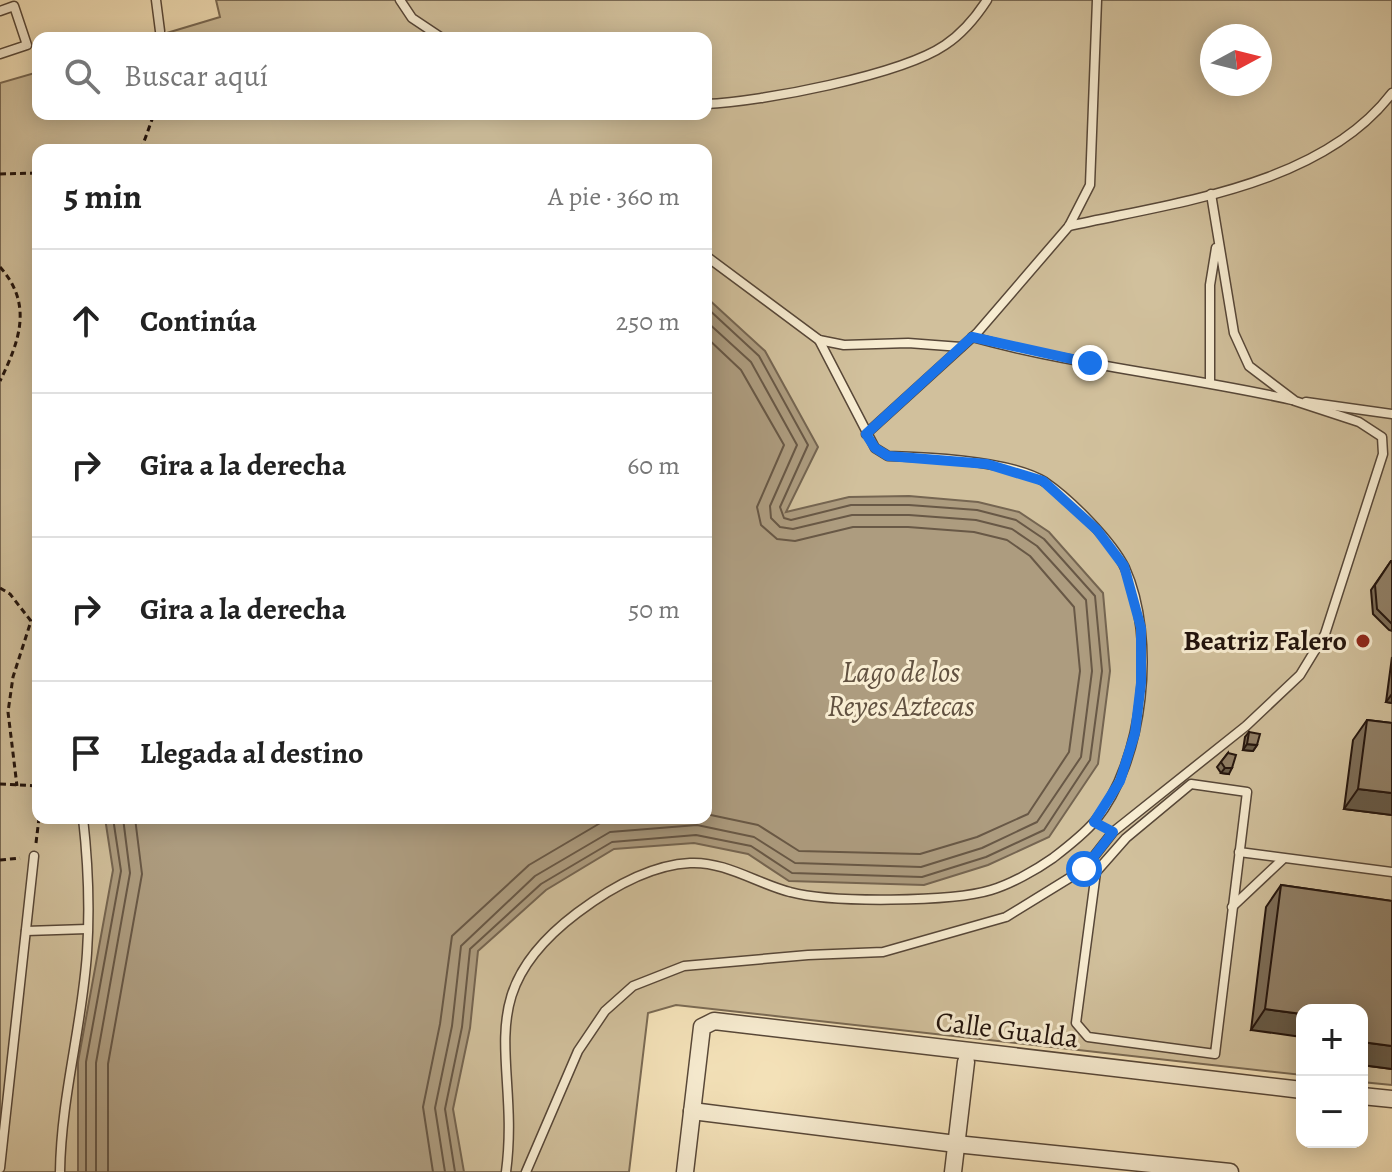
<!DOCTYPE html>
<html lang="es">
<meta charset="utf-8">
<style>
:root{--surface:#fff;--page:#f2f2f2;--text:#222;--muted:#767676;--line:#e0e0e0}
body{margin:0;font-family:Alegreya,serif;background:var(--page);color:var(--text)}
.controls{position:absolute;right:24px;bottom:24px;display:grid;overflow:hidden;border-radius:16px;box-shadow:0 4px 20px #0003}
.controls button{width:72px;height:72px;display:grid;place-items:center;padding:0;border:0;border-bottom:2px solid var(--line);background:var(--surface);color:var(--text);font:40px sans-serif}
.compass{position:absolute;left:1200px;top:24px;width:72px;height:72px;border-radius:50%;background:var(--surface);box-shadow:0 4px 20px #0003;rotate:83deg}
.stop{position:absolute;width:24px;height:24px;margin:-18px;border:6px solid #1a73e8;border-radius:50%;background:#fff}
.stop.end{background:#1a73e8;border-color:#fff;box-shadow:0 2px 8px #0008}
.list{margin:0;padding:0;list-style:none}
h2{display:flex;justify-content:space-between;align-items:center;height:104px;margin:0;padding:0 32px;font-size:34px}
h2 small{font-size:26px;font-weight:400;color:var(--muted)}
.list li{display:grid;grid-template-columns:52px 1fr auto;gap:24px;align-items:center;box-sizing:border-box;height:144px;padding:0 32px;border-top:2px solid var(--line)}
.list b{display:block;font-size:30px;white-space:nowrap}
.list em{font-size:26px;font-style:normal;color:var(--muted)}
.icon{flex:none;width:44px;height:44px;fill:none;stroke:currentColor;stroke-width:2;stroke-linecap:round;stroke-linejoin:round}
.map{position:relative;flex:none;width:1392px;height:1172px;overflow:hidden}
.search{position:absolute;background:var(--surface);box-shadow:0 4px 20px #0003;left:32px;top:32px;width:680px;height:88px;display:flex;align-items:center;gap:20px;box-sizing:border-box;padding:0 28px;border-radius:16px;color:var(--muted);font-size:30px}
.panel{position:absolute;background:var(--surface);box-shadow:0 4px 20px #0003;left:32px;top:144px;width:680px;height:680px;border-radius:16px}
.map>svg:first-child{display:block}
</style>
<div class="map">
<svg width="1392" height="1172" viewBox="0 0 1392 1172">
<rect width="100%" height="100%" fill="#f5e3ba"/>
<filter id="stains"><feTurbulence type="fractalNoise" baseFrequency=".0025" numOctaves="4"/><feColorMatrix values="0 0 0 0 .2 0 0 0 0 .09 0 0 0 0 .02 0 0 0 .5 -.17"/></filter>
<radialGradient id="worn" r=".72"><stop offset=".6" stop-color="#630" stop-opacity="0"/><stop offset="1" stop-color="#630" stop-opacity=".3"/></radialGradient>
<!-- green -->
<path fill="#d1c09c" stroke="#7a6a54" stroke-width="2" fill-rule="evenodd" d="M216 0H1392V1085L1362 1082V1010H1302V1075L676 1005 648 1013 629 1172H0V83L38 72V114H706V38H150L220 17ZM1212 36H1260V84H1212ZM38 150H706V818H38Z"/>
<!-- water -->
<polygon fill="#ad9c7f" stroke="#756551" stroke-width="2" points="706,297 765,351 818,447 786,512 849,497 909,496 978,502 1019,512 1049,532 1103,593 1110,671 1098,764 1049,837 988,865 924,885 789,881 748,854 694,843 614,849 546,890 478,951 470,1028 453,1109 464,1172 78,1172 78,1062 113,870 105,818 706,818"/>
<g fill="none" stroke-linecap="round" stroke-linejoin="round">
<!-- shore -->
<g stroke="#685846" stroke-width="2">
<polyline points="706,337 741,370 784,445 757,507 761,525 777,539 795,541 853,527 908,527 974,532 1007,540 1030,556 1074,607 1080,671 1069,752 1028,814 977,837 920,854 799,851 758,825 706,814"/>
<polyline points="86,1172 86,1062 121,871 113,818"/>
<polyline points="96,1172 96,1063 130,873 123,818"/>
<polyline points="108,1172 108,1064 142,874 135,818"/>
<polyline points="433,1172 423,1107 440,1024 452,936 529,865 602,822 629,818"/>
<polyline points="445,1172 435,1108 452,1026 461,946 535,876 610,832 697,825 754,837 795,863 921,867 982,848 1037,822 1081,757 1092,671 1086,600 1037,546 1012,529 976,520 909,515 852,515 793,529 780,527 771,518 770,506 797,445 751,362 706,321"/>
<polyline points="455,1172 445,1109 462,1027 470,949 541,884 612,842 696,835 751,846 792,873 922,877 986,857 1044,830 1090,760 1102,671 1095,596 1044,539 1016,520 977,510 909,505 851,505 791,520 784,518 780,507 808,445 759,356 706,307"/>
</g>
<!-- lane casing -->
<g stroke="#574738" stroke-width="11">
<g id="lane">
<polyline points="156,0 160,31"/>
<polyline points="400,0 412,18 442,38"/>
<polyline points="0,11 14,6 27,45 0,54"/>
<path d="M706 104C761 102 901 75 945 45 963 33 976 17 987 0"/>
<path d="M1069 226C1176 202 1321 186 1392 93"/>
<polyline points="706,256 819,340 844,345 908,343 961,347"/>
<path d="M972 337C1077 366 1186 376 1292 400"/>
<polyline points="1210,381 1210,285 1216,248"/>
<polyline points="1306,402 1392,414"/>
<polyline points="866,434 977,333 1069,226 1090,185 1097,0"/>
<polygon points="1191,784 1247,792 1215,1054 1088,1037 1076,1023 1096,872 1126,838"/>
<polyline points="1239,852 1392,872"/>
<polyline points="1232,907 1283,859"/>
<polyline points="26,931 87,929"/>
<polyline points="0,1168 34,856"/>
<path d="M60 1172C61 1097 82 1027 87 953 90 908 88 862 83 818"/>
<path d="M506 1172C521 1059 466 997 577 913 609 889 649 865 690 863 725 861 758 884 790 892 830 903 952 902 991 890 1011 884 1036 870 1053 858 1066 848 1084 834 1095 821 1144 761 1157 639 1125 568 1112 541 1070 499 1045 482 1012 461 927 457 888 456L875 448 819 340"/>
<polyline points="526,1172 578,1051 605,1011 633,986 684,966 808,955 883,952 1006,917 1084,869 1113,832 1246,726 1300,675 1325,634 1383,454 1382,437 1359,422 1295,401 1249,366 1234,333 1211,194"/>
</g>
</g>
<!-- street casing -->
<g stroke="#574738" stroke-width="19">
<g id="street">
<polyline points="1362,1096 1392,1099"/>
<polyline points="692,1111 956,1144 1230,1172"/>
<polyline points="685,1172 702,1027 714,1021 1302,1090"/>
<polyline points="953,1172 966,1062"/>
</g>
</g>
<!-- path -->
<g stroke="#22130c" stroke-width="3" stroke-dasharray="6 4" stroke-linecap="butt">
<polyline points="141,150 154,114"/>
<polyline points="0,174 38,173"/>
<path d="M0 267C33 304 20 340 0 381"/>
<polyline points="0,588 10,594 31,621 13,677 8,712 17,786"/>
<polyline points="0,784 38,786"/>
<polyline points="36,843 39,818"/>
<polyline points="0,860 20,858"/>
</g>
<!-- lane -->
<use href="#lane" stroke="#f8edd2" stroke-width="8"/>
<!-- street -->
<use href="#street" stroke="#f8edd2" stroke-width="16"/>
</g>
<!-- wall -->
<g fill="#7c6d58" stroke="#22130c" stroke-width="2">
<polygon points="1391,561 1392,561 1392,631 1389,630 1373,614 1371,590"/>
<polygon points="1392,657 1392,703 1386,702"/>
<polygon points="1367,720 1392,723 1392,815 1344,809 1353,740"/>
<polygon points="1249,732 1257,745 1253,751 1243,750 1245,737"/>
<polygon points="1228,753 1229,774 1221,773 1217,767"/>
<polygon points="1281,885 1392,901 1392,1069 1362,1065 1362,1010 1251,1030 1266,907"/>
</g>
<!-- shaded-wall -->
<g fill="#655947" stroke="#22130c" stroke-width="2">
<polygon points="1392,694 1392,703 1386,702"/>
<polygon points="1247,744 1257,745 1253,751 1243,750"/>
<polygon points="1225,768 1232,768 1229,774 1221,773"/>
<polygon points="1358,789 1392,793 1392,815 1344,809"/>
<polygon points="1265,1009 1302,1014 1302,1037 1251,1030"/>
<polygon points="1362,1042 1392,1046 1392,1069 1362,1065"/>
</g>
<!-- building -->
<g fill="#907f66" stroke="#22130c" stroke-width="2">
<polygon points="1391,561 1392,561 1392,624 1377,609 1375,585"/>
<polygon points="1367,720 1392,723 1392,793 1358,789"/>
<polygon points="1249,732 1260,734 1257,745 1247,744"/>
<polygon points="1228,753 1236,755 1232,768 1225,768 1221,762"/>
<polygon points="1281,885 1392,901 1392,1046 1362,1042 1362,1010 1302,1010 1302,1014 1265,1009"/>
</g>
<g fill="none" stroke-linecap="round" stroke-linejoin="round">
<!-- route -->
<polyline stroke="#1a73e8" stroke-width="10" points="1084,869 1113,832 1094,822 1120,781 1135,733 1141,683 1141,628 1124,566 1097,530 1043,481 987,464 888,456 875,448 866,434 972,337 1090,363"/>
</g>
<!-- markers -->
<circle fill="#8f2418" stroke="#f8edd2" stroke-width="3" cx="1363" cy="641" r="8"/>
<g text-anchor="middle" dominant-baseline="central" stroke-width="6" stroke-linejoin="round" paint-order="stroke">
<!-- poi labels -->
<g font-size="28" font-weight="bold" fill="#22130c" stroke="#f8edd2" text-anchor="end">
<text x="1347" y="641">Beatriz Falero</text>
</g>
<!-- street labels -->
<g font-size="28" fill="#22130c" stroke="#f8edd2">
<text transform="translate(1007 1030) rotate(7)">Calle Gualda</text>
</g>
<!-- water labels -->
<g font-size="30" font-style="italic" fill="#615140" stroke="#f8edd2">
<text x="901" y="672">Lago de los<tspan x="901" dy="34">Reyes Aztecas</tspan></text>
</g>
</g>
<rect width="100%" height="100%" filter="url(#stains)"/>
<rect width="100%" height="100%" fill="url(#worn)"/>
</svg>
<div class="controls">
<button>+</button>
<button>−</button>
</div>
<svg class="compass" viewBox="-18 -18 36 36"><path d="M0-13l5 13h-10z" fill="#e53935"/><path d="M0 13l5-13h-10z" fill="#767676"/></svg>
<div class="stop" style="left:1084px;top:869px"></div>
<div class="stop end" style="left:1090px;top:363px"></div>
<div class="search"><svg class="icon" aria-label="search" viewBox="0 0 24 24"><circle cx="10" cy="10" r="6"/><path d="M15 15l6 6"/></svg>Buscar aquí</div>
<section class="panel">
<h2>5 min<small>A pie · 360 m</small></h2>
<ul class="list">
<li><svg class="icon" aria-label="ahead" viewBox="0 0 24 24"><path d="M12 20V5M6 11l6-6 6 6"/></svg><div><b>Continúa</b></div><em>250 m</em></li>
<li><svg class="icon" aria-label="right" viewBox="0 0 24 24"><path d="M7 20v-9h11M14 6l5 5-5 5"/></svg><div><b>Gira a la derecha</b></div><em>60 m</em></li>
<li><svg class="icon" aria-label="right" viewBox="0 0 24 24"><path d="M7 20v-9h11M14 6l5 5-5 5"/></svg><div><b>Gira a la derecha</b></div><em>50 m</em></li>
<li><svg class="icon" aria-label="arrive" viewBox="0 0 24 24"><path d="M6 21V4h12l-3 4 3 4H6"/></svg><div><b>Llegada al destino</b></div></li>
</ul>
</section>
</div>
